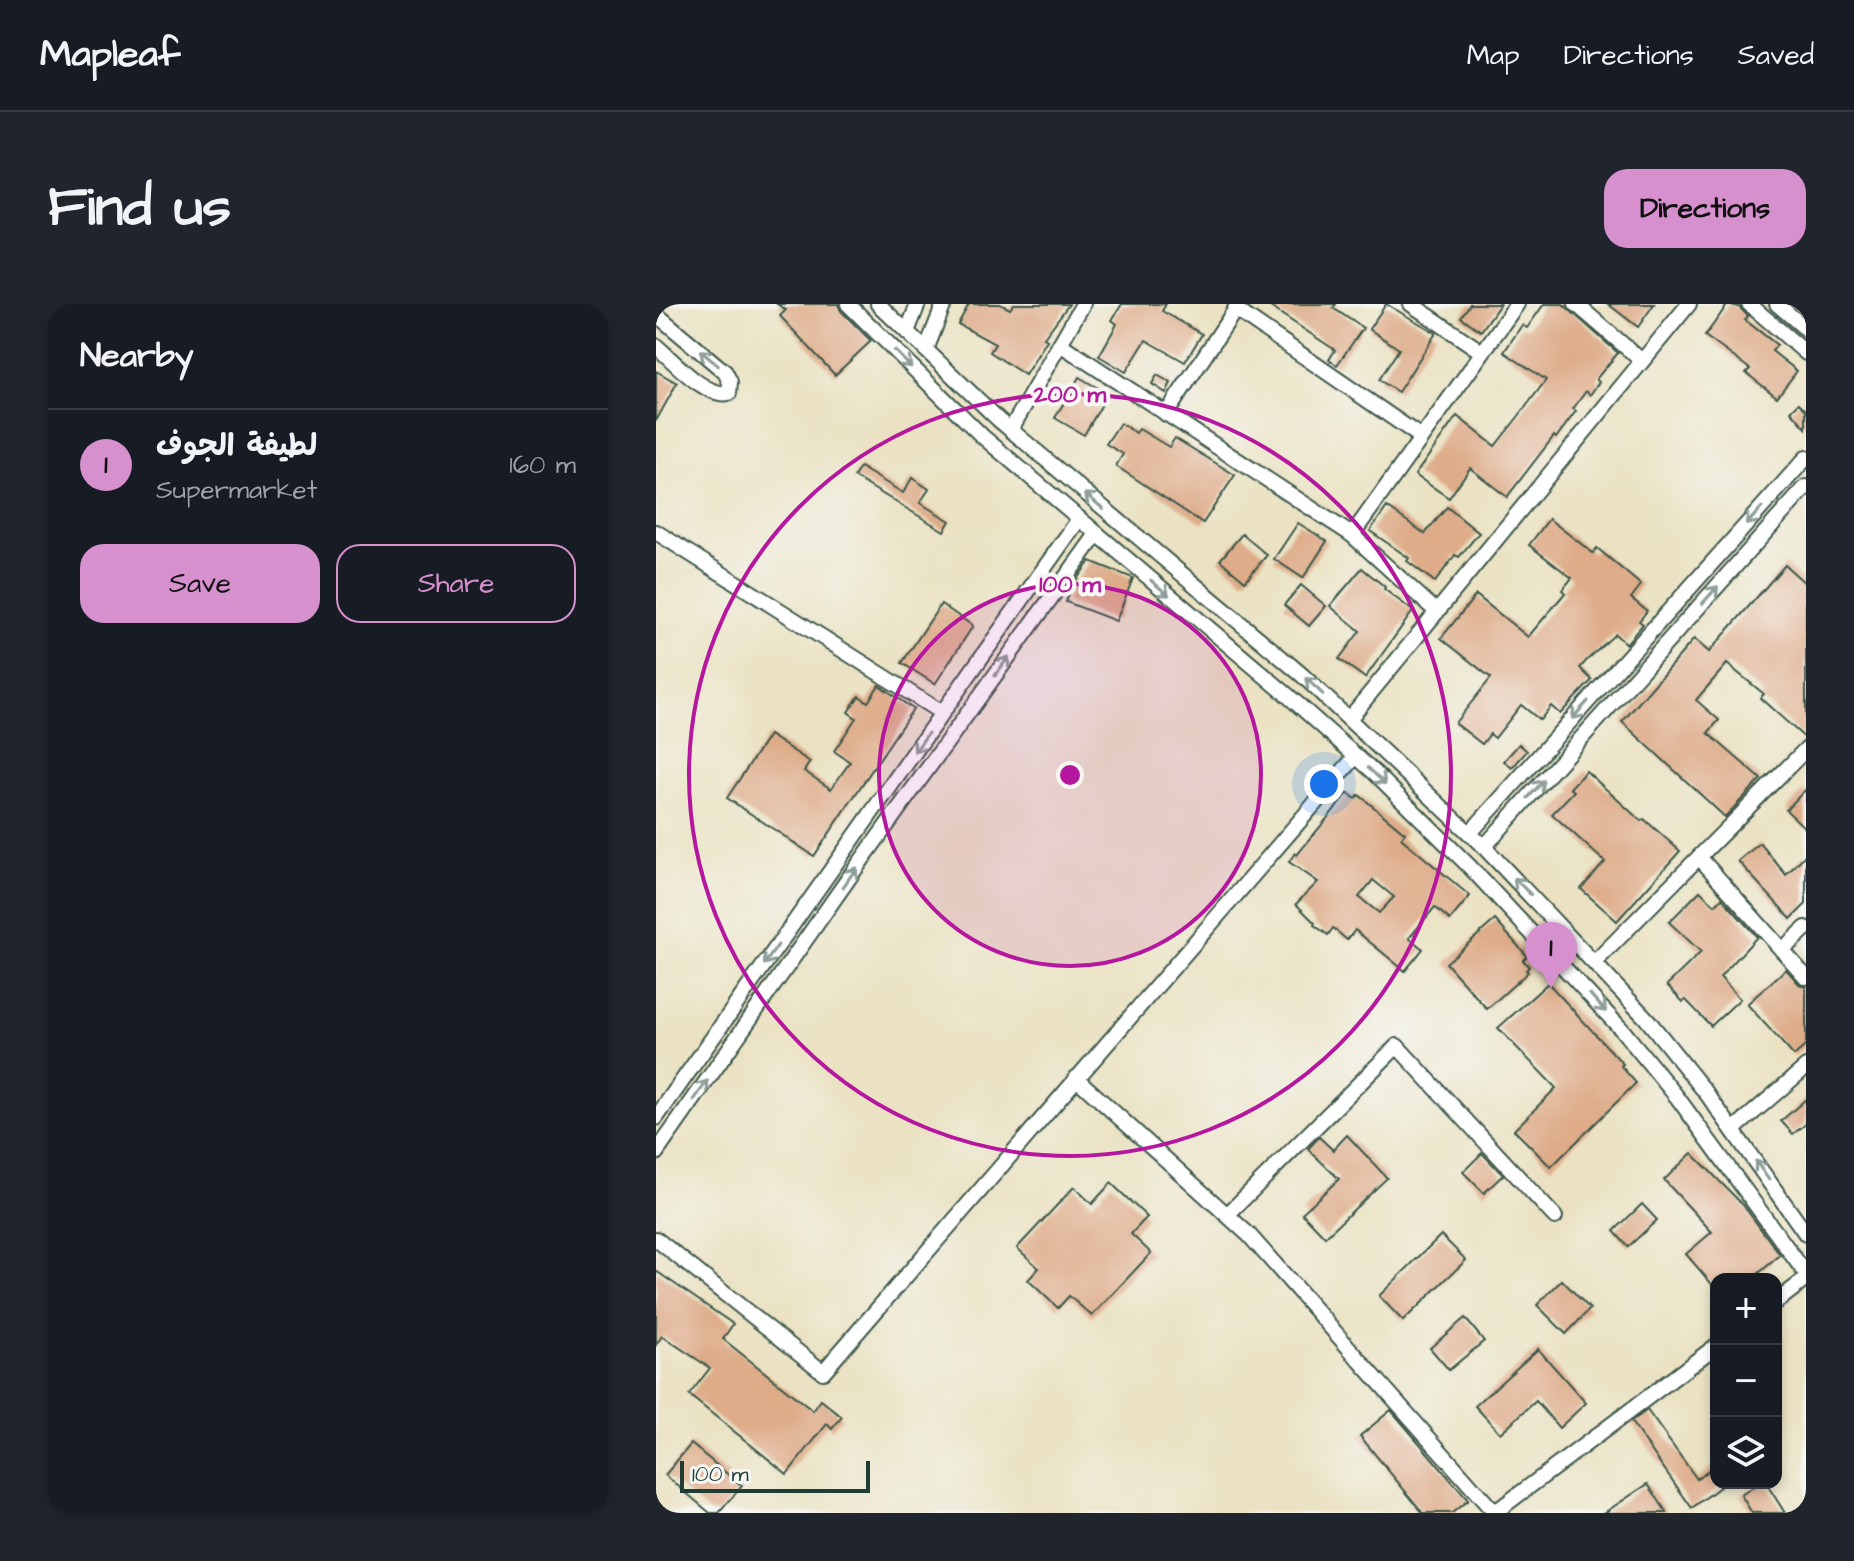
<!DOCTYPE html>
<meta charset="utf-8">
<style>
:root{--surface:#171b24;--page:#20242c;--text:#f1f3f6;--muted:#9ea1a6;--line:#363941;--accent:#d690ce}
body{margin:0;font-family:"Architects Daughter","Playpen Sans Arabic",sans-serif;background:var(--page);color:var(--text)}
.controls{position:absolute;right:24px;bottom:24px;display:grid;overflow:hidden;border-radius:16px;box-shadow:0 4px 12px #0003}
.controls button{width:72px;height:72px;display:grid;place-items:center;padding:0;border:0;border-bottom:2px solid var(--line);background:var(--surface);color:var(--text);font:40px sans-serif}
.scale{position:absolute;left:24px;bottom:20px;width:190px;box-sizing:border-box;padding-left:8px;border:4px solid #1f3d34;border-top:0;font-size:22px;line-height:28px;white-space:nowrap;color:#1f3d34;-webkit-text-stroke:6px #f6f6f2;paint-order:stroke}
.you{position:absolute;left:668px;top:480px;width:28px;height:28px;margin:-20px;border:6px solid #fff;border-radius:50%;background:#1a73e8;box-shadow:0 0 0 12px #1a73e833}
.badge{display:grid;place-items:center;width:52px;height:52px;border-radius:50%;background:var(--accent);color:#111;font-size:26px;font-weight:700}
.pin{position:absolute;translate:-50% -66px;filter:drop-shadow(0 2px 4px #0008)}
.pin::after{content:'';position:absolute;top:42px;width:28px;height:24px;background:inherit;clip-path:polygon(0 0,100% 0,50% 100%)}
.list{margin:0;padding:0;list-style:none}
h2{display:flex;justify-content:space-between;align-items:center;height:104px;margin:0;padding:0 32px;font-size:34px}
h2 small{font-size:26px;font-weight:400;color:var(--muted)}
.list li{display:grid;grid-template-columns:52px 1fr auto;gap:24px;align-items:center;box-sizing:border-box;height:112px;padding:0 32px;border-top:2px solid var(--line)}
.list b{display:block;font-size:30px;white-space:nowrap}
.list p{margin:0;font-size:26px;white-space:nowrap;color:var(--muted)}
.list em{font-size:26px;font-style:normal;color:var(--muted)}
.actions{display:flex;gap:16px;padding:24px 32px}
.actions a{flex:1;padding:18px 0;border:2px solid var(--accent);border-radius:24px;text-align:center;font-size:28px;color:var(--accent)}
.actions .main{background:var(--accent);color:#111}
.icon{flex:none;width:44px;height:44px;fill:none;stroke:currentColor;stroke-width:2;stroke-linecap:round;stroke-linejoin:round}
.map{position:relative;flex:none;width:1150px;height:1209px;overflow:hidden;border-radius:24px}
header{display:flex;align-items:center;gap:48px;box-sizing:border-box;height:112px;padding:0 40px;background:var(--surface);border-bottom:2px solid var(--line)}
header strong{font-size:38px}
nav{display:flex;gap:44px;margin-inline-start:auto;font-size:28px}
.intro{display:flex;align-items:center;justify-content:space-between;box-sizing:border-box;height:192px;padding:0 48px}
h1{margin:0;font-size:56px}
.button{padding:20px 36px;border-radius:24px;background:var(--accent);color:#111;font-size:28px;font-weight:700}
main{display:flex;gap:48px;padding:0 48px}
aside{flex:1;background:var(--surface);border-radius:24px;box-shadow:0 4px 12px #0003}
.map>svg:first-child{display:block}
</style>
<header>
<strong>Mapleaf</strong>
<nav><a>Map</a><a>Directions</a><a>Saved</a></nav>
</header>
<div class="intro"><h1>Find us</h1><a class="button">Directions</a></div>
<main>
<aside>
<h2>Nearby<small></small></h2>
<ul class="list">
<li><span class="badge">1</span><div><b>لطيفة الجوف</b><p>Supermarket</p></div><em>160 m</em></li>
</ul>
<div class="actions"><a class="main">Save</a><a>Share</a></div>
</aside>
<div class="map">
<svg width="1150" height="1209" viewBox="0 0 1150 1209">
<rect width="100%" height="100%" fill="#f6f6f2"/>
<filter id="ink" filterUnits="userSpaceOnUse"><feTurbulence type="fractalNoise" baseFrequency=".0125" numOctaves="2"/><feDisplacementMap in="SourceGraphic" scale="16" xChannelSelector="R" yChannelSelector="G"/><feConvolveMatrix kernelMatrix="1 2 1 2 8 2 1 2 1" color-interpolation-filters="sRGB"/></filter>
<filter id="wash" filterUnits="userSpaceOnUse"><feTurbulence type="fractalNoise" baseFrequency=".006" numOctaves="4" result="noise"/><feDisplacementMap in="SourceGraphic" scale="32" xChannelSelector="R" yChannelSelector="G"/><feGaussianBlur stdDeviation="1.8" result="paint"/><feColorMatrix in="noise" values="0 0 0 0 0 0 0 0 0 0 0 0 0 0 0 0 0 1.4 0 .05"/><feComposite in="paint" operator="in"/></filter>
<g filter="url(#wash)">
<rect width="100%" height="100%" fill="#eae2c2"/>
<g id="blocks">
<!-- building -->
<g fill="#deac89" fill-rule="evenodd">
<polygon points="121,0 182,0 185,7 215,37 179,71 124,12 130,6"/>
<polygon points="313,0 344,0 354,5 358,0 413,0 388,34 391,36 369,71 334,48 339,40 302,20"/>
<polygon points="466,0 510,0 506,7 546,30 529,58 490,36 470,68 443,52 461,20 456,16"/>
<polygon points="610,0 680,0 677,4 707,24 681,61 673,56 679,46"/>
<polygon points="730,0 780,29 742,88 723,76 743,45 713,25"/>
<polygon points="814,0 844,0 825,27 805,13"/>
<polygon points="888,0 907,0 962,49 940,75 943,78 934,91 930,87 917,105 920,107 900,134 898,132 851,193 814,164 793,194 759,171 801,112 839,142 862,113 890,76 848,48 866,21 871,24"/>
<polygon points="952,0 998,0 982,23"/>
<polygon points="1072,0 1083,3 1092,12 1089,16 1121,41 1116,47 1141,67 1121,93 1090,69 1094,65 1049,32"/>
<polygon points="0,67 21,79 0,117"/>
<polygon points="501,71 515,79 510,89 496,80"/>
<polygon points="423,73 452,90 428,131 399,114"/>
<polygon points="1143,99 1150,106 1150,124 1135,107"/>
<polygon points="464,119 480,129 483,125 513,143 519,134 579,171 547,219 460,162 467,150 450,140"/>
<polygon points="204,163 247,189 256,174 273,185 264,199 294,217 288,227 198,173"/>
<polygon points="731,203 769,230 791,203 823,229 803,253 799,251 779,278 751,257 753,254 714,227"/>
<polygon points="893,215 937,249 941,244 985,281 975,294 991,307 983,317 987,320 970,340 959,330 931,356 924,364 936,376 904,410 895,402 884,416 865,401 839,434 834,430 826,440 799,419 835,374 785,334 820,291 872,333 909,289 906,286 916,274 873,241"/>
<polygon points="642,219 671,237 647,274 618,255"/>
<polygon points="586,230 611,251 589,277 564,256"/>
<polygon points="434,257 477,274 460,317 410,298 416,282"/>
<polygon points="1129,261 1150,280 1150,435 1104,394 1108,390 1071,360 1040,396 1063,416 1052,429 1105,475 1069,513 966,418 1038,335 1053,348"/>
<polygon points="706,264 729,283 728,285 757,307 709,374 683,355 704,327 674,302"/>
<polygon points="645,281 670,302 653,322 628,301"/>
<polygon points="285,300 317,322 279,380 246,359"/>
<polygon points="223,381 257,405 158,552 71,494 113,431 154,458 148,467 175,485 194,458 178,447 200,414 192,408 203,392 212,398"/>
<polygon points="863,440 871,447 856,464 848,457"/>
<polygon points="930,467 985,517 988,515 1024,547 961,617 925,585 949,558 896,510 918,487 914,484"/>
<polygon points="1150,485 1150,525 1130,506"/>
<path d="M692 489 700 495 703 491 749 529 745 534 814 592 794 616 779 603 753 634 767 645 749 667 699 626 691 636 677 624 672 631 658 621 659 619 640 600 662 578 633 558 639 549 641 551ZM717 576 738 593 723 609 703 593Z"/>
<polygon points="1104,539 1130,571 1150,550 1150,600 1135,615 1082,557"/>
<polygon points="1044,587 1059,601 1066,594 1101,633 1064,673 1084,695 1055,722 1030,696 1027,698 1011,681 1045,648 1013,618"/>
<polygon points="839,616 871,652 867,656 873,663 870,666 872,668 831,705 790,659"/>
<polygon points="1130,665 1143,680 1150,683 1150,741 1138,752 1091,700"/>
<polygon points="892,679 967,760 965,762 980,779 895,863 858,826 900,784 842,724"/>
<polygon points="1150,795 1150,820 1137,830 1125,817"/>
<polygon points="691,831 731,874 669,933 646,909 683,875 652,845 663,833 677,846"/>
<polygon points="826,849 847,871 828,889 807,868"/>
<polygon points="1036,849 1087,901 1124,951 1096,975 1060,975 1060,985 1030,950 1056,928 1008,876"/>
<polygon points="455,879 491,913 475,930 495,949 436,1012 413,992 402,1004 372,976 383,964 361,944 418,883 436,900"/>
<polygon points="986,900 1001,916 972,943 958,927"/>
<polygon points="785,931 810,956 747,1017 723,992"/>
<polygon points="0,967 77,1020 67,1035 157,1107 165,1096 186,1113 176,1125 171,1120 131,1170 33,1091 54,1064 6,1032 0,1041"/>
<polygon points="906,976 934,1005 910,1030 881,1001"/>
<polygon points="809,1014 828,1037 793,1066 774,1044"/>
<polygon points="882,1045 930,1099 903,1124 880,1097 844,1129 819,1102"/>
<polygon points="735,1106 812,1196 796,1209 767,1209 704,1132"/>
<polygon points="991,1106 1041,1175 1060,1160 1060,1179 1069,1179 1036,1204 975,1118"/>
<polygon points="35,1140 86,1182 63,1209 54,1209 9,1171"/>
<polygon points="1104,1179 1110,1179 1129,1209 1096,1209 1085,1191"/>
<polygon points="992,1180 1011,1209 948,1209"/>
</g>
</g>
</g>
<g filter="url(#ink)">
<use href="#blocks" fill-opacity="0" stroke="#3d5649" stroke-width="2"/>
<g fill="none" stroke-linecap="round" stroke-linejoin="round">
<!-- minor casing -->
<g stroke="#3d5649" stroke-width="18">
<g id="minor">
<polyline points="192,0 326,132 629,389 719,469 813,562 967,727 1021,793 1150,970"/>
<polyline points="222,0 343,116 646,371 828,543 990,714 1051,790 1150,930"/>
<polyline points="755,0 826,48"/>
<polyline points="920,0 986,57"/>
<polyline points="1093,0 1150,49"/>
<polyline points="1121,0 1150,25"/>
<polyline points="579,5 765,133"/>
<path d="M0 10 69 68 74 78 73 89C49 94 18 57 0 42"/>
<polyline points="251,28 262,0"/>
<polyline points="404,40 696,231 781,308"/>
<polyline points="270,46 288,0"/>
<polyline points="510,110 583,0"/>
<polyline points="355,125 427,0"/>
<polyline points="0,228 286,409"/>
<polyline points="696,231 861,0"/>
<polyline points="693,415 1033,0"/>
<polyline points="814,529 1150,154"/>
<polyline points="828,543 1150,183"/>
<polyline points="1043,553 1150,673"/>
<polyline points="1126,646 1150,624"/>
<polyline points="939,658 1150,445"/>
<polyline points="420,774 593,931 839,1209"/>
<polyline points="0,814 423,215"/>
<polyline points="1077,826 1150,763"/>
<polyline points="0,849 195,571 441,230"/>
<polyline points="571,911 741,742 899,913"/>
<polyline points="0,935 167,1068 700,452"/>
<polyline points="1120,998 1150,975"/>
<polyline points="838,1209 1060,1042"/>
</g>
</g>
<!-- minor -->
<use href="#minor" stroke="#fff" stroke-width="14"/>
</g>
<!-- one-way arrows -->
<defs><path id="oneway-shaft" d="M-6 0H5M1.5-3L5.5 0L1.5 3" fill="none" stroke-width="1.6" stroke-linecap="round" stroke-linejoin="round" transform="scale(2)"/></defs>
<g stroke="#8f9e9a">
<use href="#oneway-shaft" transform="translate(53 54) rotate(-140)"/>
<use href="#oneway-shaft" transform="translate(247 55) rotate(45)"/>
<use href="#oneway-shaft" transform="translate(438 197) rotate(-140)"/>
<use href="#oneway-shaft" transform="translate(1098 212) rotate(132)"/>
<use href="#oneway-shaft" transform="translate(504 284) rotate(40)"/>
<use href="#oneway-shaft" transform="translate(1054 291) rotate(-48)"/>
<use href="#oneway-shaft" transform="translate(346 362) rotate(-54)"/>
<use href="#oneway-shaft" transform="translate(658 382) rotate(-137)"/>
<use href="#oneway-shaft" transform="translate(924 406) rotate(132)"/>
<use href="#oneway-shaft" transform="translate(265 439) rotate(125)"/>
<use href="#oneway-shaft" transform="translate(721 472) rotate(43)"/>
<use href="#oneway-shaft" transform="translate(880 485) rotate(-48)"/>
<use href="#oneway-shaft" transform="translate(194 573) rotate(-55)"/>
<use href="#oneway-shaft" transform="translate(866 582) rotate(-135)"/>
<use href="#oneway-shaft" transform="translate(115 651) rotate(125)"/>
<use href="#oneway-shaft" transform="translate(942 699) rotate(48)"/>
<use href="#oneway-shaft" transform="translate(45 786) rotate(-55)"/>
<use href="#oneway-shaft" transform="translate(1106 866) rotate(-125)"/>
</g>
</g>
<!-- distance rings -->
<circle cx="414" cy="471" r="191" fill="#b5179e" fill-opacity=".12"/>
<g fill="none" stroke="#b5179e" stroke-width="4">
<circle cx="414" cy="471" r="191"/>
<circle cx="414" cy="471" r="381"/>
</g>
<circle cx="414" cy="471" r="12" fill="#b5179e" stroke="#f6f6f2" stroke-width="4"/>
<g font-size="24" text-anchor="middle" font-weight="bold" fill="#b5179e" stroke="#f6f6f2" stroke-width="8" stroke-linejoin="round" paint-order="stroke">
<text x="414" y="98">200 m</text>
<text x="414" y="288">100 m</text>
</g>
</svg>
<div class="controls">
<button>+</button>
<button>−</button>
<button><svg class="icon" aria-label="layers" viewBox="0 0 24 24"><path d="M12 4l9 5-9 5-9-5zM3 14l9 5 9-5"/></svg></button>
</div>
<div class="scale">100 m</div>
<div class="you"></div>
<div class="pin badge" style="left:895px;top:684px">1</div>
</div>
</main>
